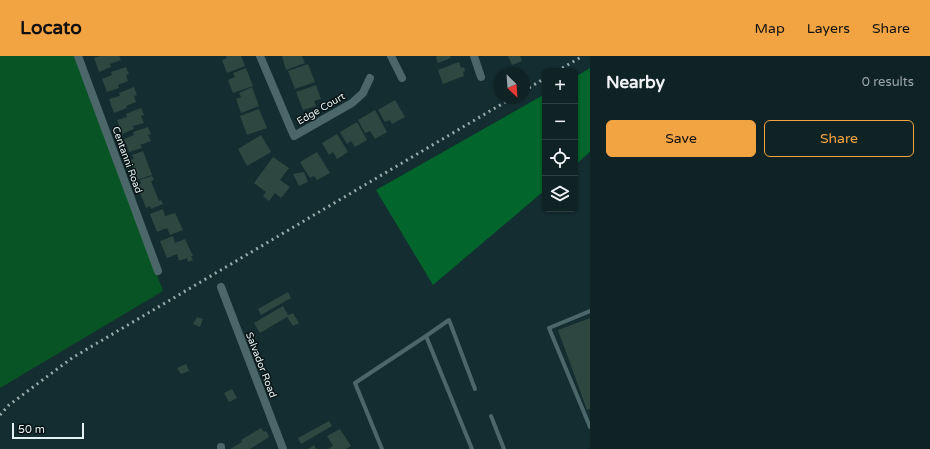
<!DOCTYPE html>
<meta charset="utf-8">
<style>
:root{--surface:#0f2224;--page:#182a2c;--text:#f1f3f6;--muted:#9ba4a6;--line:#2f3f41;--accent:#f3a442}
body{margin:0;font-family:"Varela Round",sans-serif;background:var(--page);color:var(--text)}
.controls{position:absolute;right:12px;top:12px;display:grid;overflow:hidden;border-radius:6px;box-shadow:0 1px 3px #0004}
.controls button{width:36px;height:36px;display:grid;place-items:center;padding:0;border:0;border-bottom:1px solid var(--line);background:var(--surface);color:var(--text);font:20px sans-serif}
.compass{position:absolute;left:494px;top:12px;width:36px;height:36px;border-radius:50%;background:var(--surface);box-shadow:0 1px 3px #0004;rotate:155deg}
.scale{position:absolute;left:12px;bottom:10px;width:72px;box-sizing:border-box;padding-left:4px;border:2px solid #e3f2f3;border-top:0;font-size:11px;line-height:14px;white-space:nowrap;color:#e3f2f3;-webkit-text-stroke:3px #091314;paint-order:stroke}
.list{margin:0;padding:0;list-style:none}
h2{display:flex;justify-content:space-between;align-items:center;height:52px;margin:0;padding:0 16px;font-size:17px}
h2 small{font-size:13px;font-weight:400;color:var(--muted)}
.actions{display:flex;gap:8px;padding:12px 16px}
.actions a{flex:1;padding:9px 0;border:1px solid var(--accent);border-radius:6px;text-align:center;font-size:14px;color:var(--accent)}
.actions .main{background:var(--accent);color:#111}
.icon{flex:none;width:22px;height:22px;fill:none;stroke:currentColor;stroke-width:2;stroke-linecap:round;stroke-linejoin:round}
.map{position:relative;flex:none;width:590px;height:393px;overflow:hidden}
header{display:flex;align-items:center;gap:24px;box-sizing:border-box;height:56px;padding:0 20px;background:var(--accent);color:#111}
header strong{font-size:19px}
nav{display:flex;gap:22px;margin-inline-start:auto;font-size:14px}
main{display:flex}
aside{flex:1;background:var(--surface)}
.map>svg:first-child{display:block}
</style>
<header>
<strong>Locato</strong>
<nav><a>Map</a><a>Layers</a><a>Share</a></nav>
</header>
<main>
<div class="map">
<svg width="590" height="393" viewBox="0 0 590 393">
<rect width="100%" height="100%" fill="#142d30"/>
<!-- green -->
<polygon fill="#095424" points="0,0 75,0 163,235 0,332"/>
<!-- forest -->
<g fill="#02652b">
<polygon points="590,12 590,96 575,109 575,21"/>
<polygon points="545,38 545,134 433,229 376,134"/>
</g>
<!-- building -->
<g fill="#2f4741">
<polygon points="100,0 119,0 121,4 110,8 111,11 99,16 94,2"/>
<polygon points="226,0 241,0 245,10 227,17 222,4 227,2"/>
<polygon points="282,0 302,0 305,7 286,14"/>
<polygon points="437,0 450,0 451,2 438,7 436,1"/>
<polygon points="508,0 520,0 522,5 512,9"/>
<polygon points="459,6 461,12 464,11 465,15 463,16 464,20 443,28 438,14"/>
<polygon points="308,8 315,26 295,33 288,15"/>
<polygon points="126,11 129,18 126,19 128,25 118,29 119,32 107,36 102,23 112,19 111,16"/>
<polygon points="246,12 253,30 233,37 228,24 235,21 233,17"/>
<polygon points="316,29 321,43 314,45 316,50 303,54 296,36"/>
<polygon points="134,31 137,39 134,40 136,46 126,50 127,52 114,57 109,43 120,40 119,37"/>
<polygon points="252,31 259,50 241,57 236,43 241,41 239,37"/>
<polygon points="395,44 405,61 392,68 390,64 385,66 378,54"/>
<polygon points="141,52 144,59 141,60 144,67 133,70 134,73 122,78 117,64 127,61 126,58"/>
<polygon points="259,53 267,72 247,79 240,60"/>
<polygon points="375,54 387,76 375,83 370,75 365,77 358,64"/>
<polygon points="357,66 367,84 355,91 351,85 347,88 340,76"/>
<polygon points="148,71 151,78 148,79 151,85 140,89 142,92 129,96 124,83 134,79 133,76"/>
<polygon points="337,78 348,96 337,103 333,96 329,99 322,87"/>
<polygon points="261,79 271,96 247,110 238,93"/>
<polygon points="143,95 152,119 137,124 130,104 134,103 132,99"/>
<polygon points="317,96 330,117 317,124 314,120 310,122 300,106"/>
<polygon points="273,101 289,112 280,124 290,131 281,142 275,137 269,145 263,140 266,136 254,127"/>
<polygon points="304,116 308,126 299,130 293,118"/>
<polygon points="152,120 154,124 151,125 159,145 161,144 163,148 151,153 150,150 146,152 137,129 141,128 140,124"/>
<polygon points="163,153 165,160 175,157 183,174 170,179 167,172 157,176 150,158"/>
<polygon points="173,180 175,187 185,183 193,200 191,200 193,204 188,206 187,202 179,205 177,198 167,202 160,185"/>
<polygon points="288,236 291,242 261,259 258,253"/>
<polygon points="283,250 288,259 293,257 299,267 293,270 287,261 260,277 254,267"/>
<polygon points="197,261 203,263 200,271 193,268"/>
<polygon points="590,262 590,353 587,354 558,274"/>
<polygon points="186,308 189,315 181,318 177,312"/>
<polygon points="232,333 237,342 229,346 224,337"/>
<polygon points="329,365 332,370 301,388 298,382"/>
<polygon points="261,372 264,376 266,375 269,381 250,393 230,393 242,386 241,384"/>
<polygon points="340,373 351,390 346,393 328,393 333,390 327,380"/>
<polygon points="314,389 316,393 308,393"/>
</g>
<g fill="none" stroke-linecap="round" stroke-linejoin="round">
<!-- service -->
<g stroke="#4c6769" stroke-width="4">
<polyline points="590,255 549,272 590,371"/>
<polyline points="426,280 449,264 475,333"/>
<polyline points="491,360 504,393"/>
<polyline points="382,393 355,327 426,280 472,393"/>
</g>
<!-- minor -->
<g stroke="#4c6769" stroke-width="8">
<polyline points="78,0 158,215"/>
<polyline points="260,0 294,80 352,47 363,37 370,22"/>
<polyline points="391,0 402,22"/>
<polyline points="474,0 481,21"/>
<polyline points="221,231 283,393"/>
<polyline points="221,391 221,393"/>
</g>
<!-- rail -->
<g stroke="#97a9ab" stroke-width="3" stroke-dasharray="2 4" stroke-linecap="butt">
<polyline points="557,15 583,0"/>
<polyline points="524,35 545,22"/>
<polyline points="0,359 9,349 72,302 512,42"/>
</g>
</g>
<g text-anchor="middle" dominant-baseline="central" stroke-width="3" stroke-linejoin="round" paint-order="stroke">
<!-- street labels -->
<g font-size="10" fill="#e3f2f3" stroke="#091314">
<text transform="translate(321 53) rotate(-30)">Edge Court</text>
<text transform="translate(127 104) rotate(70)">Centanni Road</text>
<text transform="translate(261 309) rotate(69)">Salvador Road</text>
</g>
</g>
</svg>
<div class="controls">
<button>+</button>
<button>−</button>
<button><svg class="icon" aria-label="locate" viewBox="0 0 24 24"><circle cx="12" cy="12" r="6"/><path d="M12 2v4M12 18v4M2 12h4M18 12h4"/></svg></button>
<button><svg class="icon" aria-label="layers" viewBox="0 0 24 24"><path d="M12 4l9 5-9 5-9-5zM3 14l9 5 9-5"/></svg></button>
</div>
<svg class="compass" viewBox="-18 -18 36 36"><path d="M0-13l5 13h-10z" fill="#e53935"/><path d="M0 13l5-13h-10z" fill="#9ba4a6"/></svg>
<div class="scale">50 m</div>
</div>
<aside>
<h2>Nearby<small>0 results</small></h2>
<ul class="list">
</ul>
<div class="actions"><a class="main">Save</a><a>Share</a></div>
</aside>
</main>
